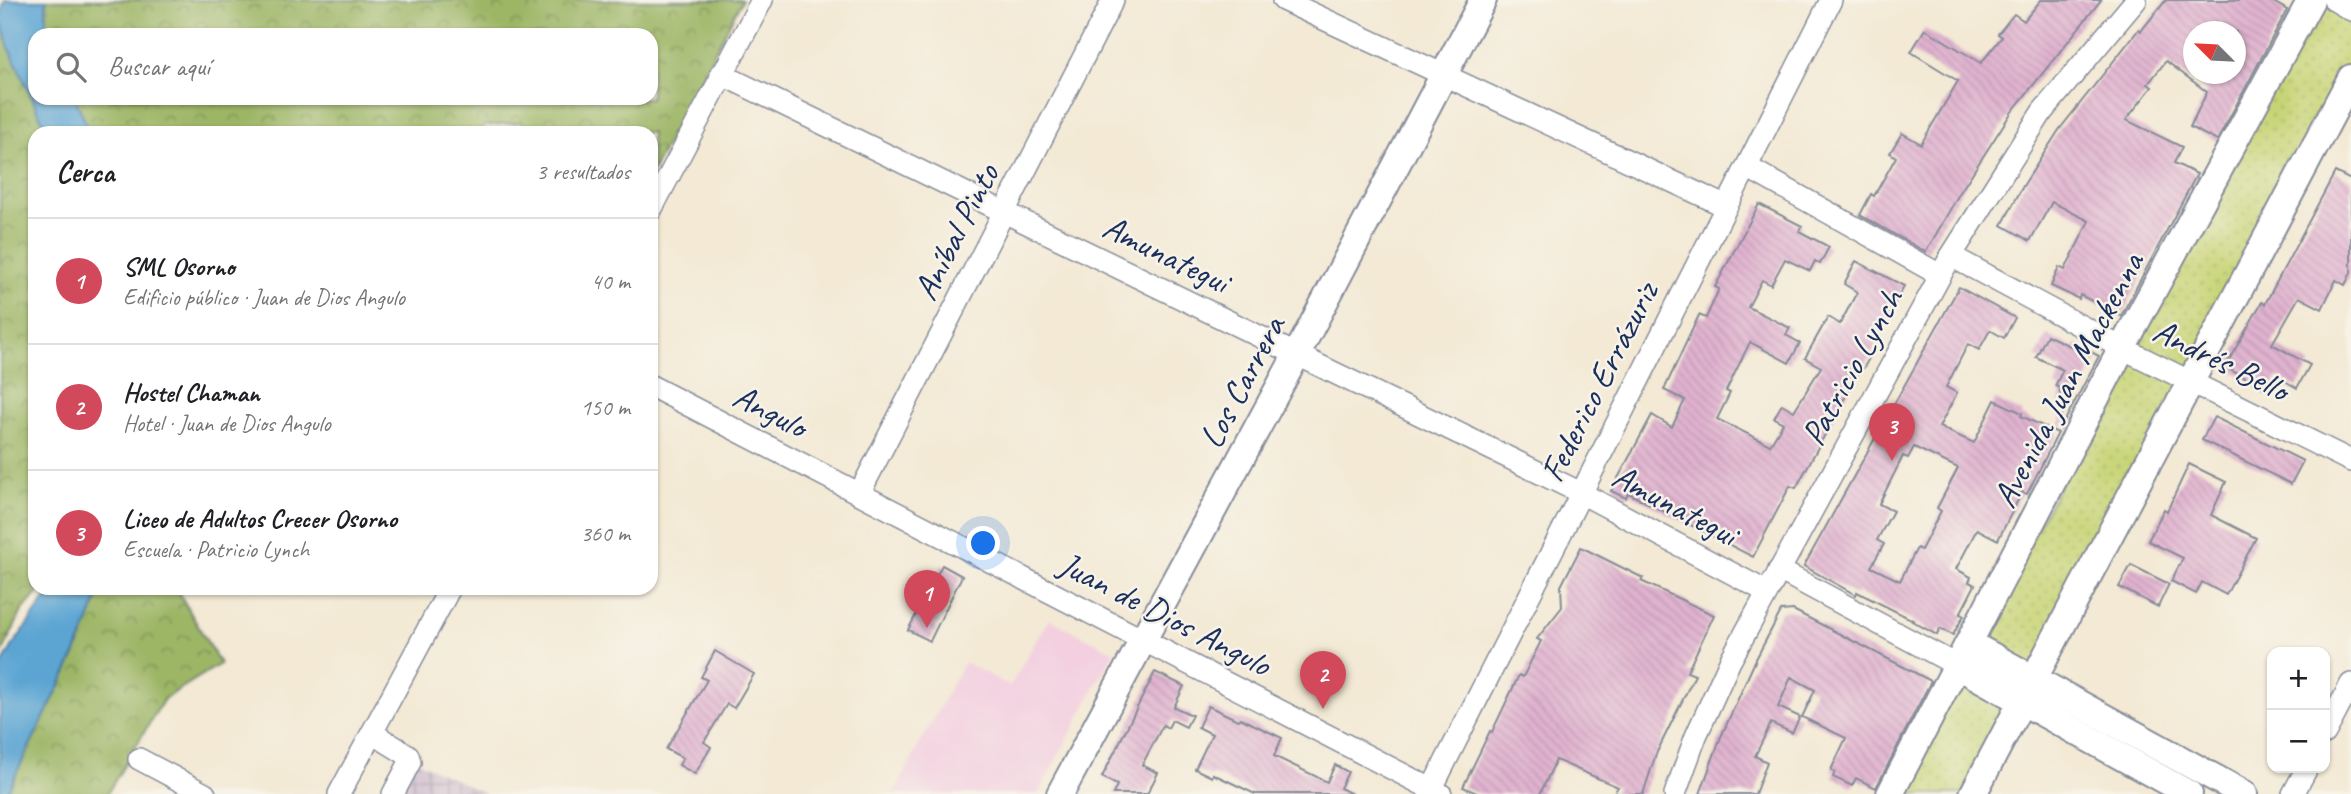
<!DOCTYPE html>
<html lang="es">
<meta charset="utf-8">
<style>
:root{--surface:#fff;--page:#f2f2f2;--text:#202124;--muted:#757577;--line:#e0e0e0;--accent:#d1495b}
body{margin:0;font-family:Caveat,sans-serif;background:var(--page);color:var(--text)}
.controls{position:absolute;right:21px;bottom:21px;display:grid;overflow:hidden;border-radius:14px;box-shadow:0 2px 5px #0004}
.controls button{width:63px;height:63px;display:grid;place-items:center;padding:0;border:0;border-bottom:2px solid var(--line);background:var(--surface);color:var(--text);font:35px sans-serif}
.compass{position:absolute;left:2183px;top:21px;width:63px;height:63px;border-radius:50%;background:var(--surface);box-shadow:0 2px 5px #0004;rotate:294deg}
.you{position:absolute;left:984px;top:544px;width:24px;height:24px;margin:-18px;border:5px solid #fff;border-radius:50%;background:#1a73e8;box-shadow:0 0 0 10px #1a73e833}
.badge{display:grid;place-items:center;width:46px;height:46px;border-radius:50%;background:var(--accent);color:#fff;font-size:23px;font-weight:700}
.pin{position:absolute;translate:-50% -58px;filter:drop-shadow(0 2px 4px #0008)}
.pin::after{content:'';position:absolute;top:37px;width:24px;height:21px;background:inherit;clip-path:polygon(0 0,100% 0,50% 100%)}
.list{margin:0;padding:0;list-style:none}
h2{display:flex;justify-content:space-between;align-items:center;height:91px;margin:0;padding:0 28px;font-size:30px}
h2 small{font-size:23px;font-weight:400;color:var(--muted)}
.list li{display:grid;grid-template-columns:46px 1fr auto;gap:21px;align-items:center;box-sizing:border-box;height:126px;padding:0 28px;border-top:2px solid var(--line)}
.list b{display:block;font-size:26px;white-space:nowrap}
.list p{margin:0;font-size:23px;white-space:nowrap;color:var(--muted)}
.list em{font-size:23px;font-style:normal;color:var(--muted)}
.icon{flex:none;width:38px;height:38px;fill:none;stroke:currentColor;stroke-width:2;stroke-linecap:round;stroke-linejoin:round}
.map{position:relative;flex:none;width:2351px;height:794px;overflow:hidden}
.search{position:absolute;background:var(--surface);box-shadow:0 2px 5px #0004;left:28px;top:28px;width:630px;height:77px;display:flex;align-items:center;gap:18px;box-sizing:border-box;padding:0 24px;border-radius:21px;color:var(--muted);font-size:26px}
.panel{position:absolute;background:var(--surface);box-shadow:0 2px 5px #0004;left:28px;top:126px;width:630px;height:469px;border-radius:21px}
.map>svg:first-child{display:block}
</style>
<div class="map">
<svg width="2351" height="794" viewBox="0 0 2351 794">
<defs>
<pattern id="industrial-grid" width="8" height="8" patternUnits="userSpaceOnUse" patternTransform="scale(1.75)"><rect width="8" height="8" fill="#cfbdcf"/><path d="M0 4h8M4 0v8" fill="none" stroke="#a79aab"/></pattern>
<pattern id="forest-crowns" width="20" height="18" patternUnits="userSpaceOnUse" patternTransform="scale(1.75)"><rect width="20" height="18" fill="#9db666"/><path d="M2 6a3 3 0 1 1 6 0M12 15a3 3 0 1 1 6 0" fill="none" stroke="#7f9457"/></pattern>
<pattern id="park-dots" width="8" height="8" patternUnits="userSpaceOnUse" patternTransform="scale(1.75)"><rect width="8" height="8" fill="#c7d475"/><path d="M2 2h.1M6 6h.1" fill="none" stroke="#aab668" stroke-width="1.8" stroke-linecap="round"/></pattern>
<pattern id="building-back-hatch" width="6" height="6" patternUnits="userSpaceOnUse" patternTransform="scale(1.75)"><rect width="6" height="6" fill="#e0b2cf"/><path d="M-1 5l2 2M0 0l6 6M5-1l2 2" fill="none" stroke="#c099b4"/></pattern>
</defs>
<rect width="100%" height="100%" fill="#f7f3e8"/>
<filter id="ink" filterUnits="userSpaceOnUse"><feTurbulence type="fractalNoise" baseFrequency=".0143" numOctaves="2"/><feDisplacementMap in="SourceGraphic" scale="14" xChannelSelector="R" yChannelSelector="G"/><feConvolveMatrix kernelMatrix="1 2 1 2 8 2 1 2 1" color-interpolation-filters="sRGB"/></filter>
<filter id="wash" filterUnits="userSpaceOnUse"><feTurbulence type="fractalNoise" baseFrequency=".00686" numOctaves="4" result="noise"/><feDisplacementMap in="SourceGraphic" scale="28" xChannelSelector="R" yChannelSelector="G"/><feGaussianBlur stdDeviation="1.57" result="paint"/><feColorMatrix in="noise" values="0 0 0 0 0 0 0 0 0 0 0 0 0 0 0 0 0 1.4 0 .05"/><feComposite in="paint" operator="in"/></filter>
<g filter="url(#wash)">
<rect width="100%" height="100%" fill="#f3e9d4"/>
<!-- built -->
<polygon fill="#f3cfe0" points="1049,619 1114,652 1038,794 893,794 964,662 1010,686"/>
<!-- industrial -->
<polygon fill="url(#industrial-grid)" points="406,756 486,794 383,794"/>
<!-- forest -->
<g fill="url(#forest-crowns)" stroke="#5c7262" stroke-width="2">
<polygon points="46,0 742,0 651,174 651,133 529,133 521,122 485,126 478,133 90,133 75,98 651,98 651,35 47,35"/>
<polygon points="0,17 9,48 48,133 35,133 35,588 42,588 22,611 0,657"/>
<polygon points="102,588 176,588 220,664 164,699 107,794 6,794 75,655"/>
</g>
<!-- park -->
<polygon fill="url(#park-dots)" stroke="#71826a" stroke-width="2" points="2317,0 2351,0 2351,69 1965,794 1896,794"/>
<!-- water -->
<g fill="#5ba5d3" stroke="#3b6a98" stroke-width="2">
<polygon points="5,0 46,0 47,35 35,35 35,98 75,98 90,133 48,133 9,48 0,17"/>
<polygon points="53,588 102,588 75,655 6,794 0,794 0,668 13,645"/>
</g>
<g id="blocks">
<!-- building -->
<g fill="url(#building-back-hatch)" fill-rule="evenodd">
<polygon points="2041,0 2101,0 2011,113 1959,194 1926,252 1860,215 1871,194 1874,196 1896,157 1890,153 1902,133 1921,144 1958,81 1911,52 1925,29 1981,63 2002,37 1998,34 2014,14 2024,21"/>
<path d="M2166 0H2270L2287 10 2217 141 2190 127 2207 92 2166 61 2148 84 2152 87 2126 120 2182 147 2174 163 2197 174 2121 316 2080 295 2079 299 2051 286 2059 267 2065 270 2089 221 2052 202 2030 241 2002 225 2023 186 2059 130 2139 29 2141 31ZM2194 32H2236V74H2194Z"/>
<polygon points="2335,172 2351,180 2351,273 2345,285 2336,280 2322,309 2299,297 2272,344 2310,365 2297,388 2278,377 2269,391 2225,367 2262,302 2265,304"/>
<polygon points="1759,204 1802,226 1799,231 1829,247 1820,264 1815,261 1810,271 1785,259 1771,285 1762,280 1748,307 1790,328 1786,335 1800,343 1789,363 1750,342 1726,391 1730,393 1717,419 1770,445 1783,423 1774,418 1782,404 1794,411 1821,367 1805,358 1828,317 1840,324 1857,292 1844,284 1856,261 1904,286 1874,342 1877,344 1863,369 1861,368 1796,488 1790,486 1753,557 1628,493 1626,498 1611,491 1652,415 1672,427 1685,400 1664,390 1699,315 1706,318 1719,289 1715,287"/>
<path d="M1959 287 2015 318 2004 338 1990 330 1979 350 1968 344 1946 387 1957 393 1939 427 1974 443 1995 400 2022 413 2021 416 2058 433 2027 494 2022 492 1998 540 1977 529 1956 569 1971 577 1969 582 1975 585 1960 614 1964 615 1953 635 1940 629 1937 635 1912 621 1913 620 1857 592 1856 595 1804 566ZM1914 447 1958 468 1937 508 1941 511 1921 550 1917 548 1900 581 1871 567 1884 544 1877 540 1893 511 1879 504 1903 456 1908 458Z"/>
<polygon points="2047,335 2074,348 2076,344 2099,356 2061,428 2060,388 2055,386 2063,370 2036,357"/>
<polygon points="2214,417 2303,461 2291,484 2202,440"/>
<polygon points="2189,464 2226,482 2211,515 2256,538 2226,595 2202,582 2196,594 2171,581 2183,558 2148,541 2164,509 2167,511"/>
<polygon points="1581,547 1643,578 1641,581 1714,615 1687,672 1695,675 1656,754 1643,794 1613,794 1618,787 1556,760 1540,794 1479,794 1463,787 1490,731 1492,732 1519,675 1523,677 1541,641 1537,639 1562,607 1561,586"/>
<polygon points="942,565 962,576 930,641 908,630"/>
<polygon points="2131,565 2169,584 2158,607 2119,587"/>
<polygon points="1793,610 1931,681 1876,788 1856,778 1852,786 1833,777 1835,772 1831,770 1846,738 1802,717 1815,690 1791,677 1778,707 1800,717 1792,733 1771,723 1755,756 1767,762 1755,794 1700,794 1720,739 1756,659 1781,611"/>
<polygon points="715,651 754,674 734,708 727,704 704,742 711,747 695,774 679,765 683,758 666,749 707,680 701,677"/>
<polygon points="1155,672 1184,686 1174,707 1192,715 1186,727 1172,720 1168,728 1163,725 1142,765 1158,773 1147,794 1113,794 1117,785 1102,777"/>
<polygon points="1208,706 1238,720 1240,718 1282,738 1274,756 1327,782 1335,765 1348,772 1340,788 1352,794 1255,794 1213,774 1212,777 1195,769 1212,734 1198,727"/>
</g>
</g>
</g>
<g filter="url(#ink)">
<use href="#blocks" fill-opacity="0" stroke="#878c99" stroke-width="2"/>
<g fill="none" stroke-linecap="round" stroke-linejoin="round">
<!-- minor casing -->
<g stroke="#878c99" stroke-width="24">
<g id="minor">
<polyline points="1283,0 1725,206"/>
<polyline points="2334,0 2351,10"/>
<polyline points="721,74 1581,493 1767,592"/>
<polyline points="1747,167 1940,275"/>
<polyline points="651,210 762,0"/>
<polyline points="1951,256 2122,348 2351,461"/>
<polyline points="651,386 1441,794"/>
<polyline points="859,494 1113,0"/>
<polyline points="1779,570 1958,666"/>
<polyline points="372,733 408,755 410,762 393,794"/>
<polyline points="2325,733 2351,684"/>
<polyline points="139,759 205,794"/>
<polyline points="339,794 450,588"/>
<polyline points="1429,794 1831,0"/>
<polyline points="1675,794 1696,736 1730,661 1951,256 2042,112 2136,0"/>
<polyline points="2293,794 2307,768"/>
</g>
</g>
<!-- major casing -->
<g stroke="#878c99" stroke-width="30">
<g id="major">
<polyline points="1970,644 2244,794"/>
<polyline points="1958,666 2189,794"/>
<polyline points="1060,794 1297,354 1483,0"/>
<polyline points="1890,794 2122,348 2311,0"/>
<polyline points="1973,794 2351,78"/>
</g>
</g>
<!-- minor -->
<use href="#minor" stroke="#fff" stroke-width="21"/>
<!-- major -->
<use href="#major" stroke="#fff" stroke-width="26"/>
</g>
</g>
<g text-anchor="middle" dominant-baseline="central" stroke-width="5" stroke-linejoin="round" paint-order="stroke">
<!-- street labels -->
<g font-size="35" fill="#1b2f5e" stroke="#f7f3e8">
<text transform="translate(956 232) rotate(-63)">Aníbal Pinto</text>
<text transform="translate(1166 254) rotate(26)">Amunategui</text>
<text transform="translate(2221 360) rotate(26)">Andrés Bello</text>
<text transform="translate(1852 367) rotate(-61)">Patricio Lynch</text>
<text transform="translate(2068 380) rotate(-62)">Avenida Juan Mackenna</text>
<text transform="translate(1242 382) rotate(-62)">Los Carrera</text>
<text transform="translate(1599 382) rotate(-63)">Federico Errázuriz</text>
<text transform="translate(770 411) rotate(27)">Angulo</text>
<text transform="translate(1675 505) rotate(28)">Amunategui</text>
<text transform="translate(1165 614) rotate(27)">Juan de Dios Angulo</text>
</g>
</g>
</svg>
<div class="controls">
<button>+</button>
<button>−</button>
</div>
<svg class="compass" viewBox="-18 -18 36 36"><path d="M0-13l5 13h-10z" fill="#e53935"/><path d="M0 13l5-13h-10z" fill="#757577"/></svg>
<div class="you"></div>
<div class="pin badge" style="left:927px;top:628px">1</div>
<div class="pin badge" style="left:1323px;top:709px">2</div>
<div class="pin badge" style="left:1892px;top:461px">3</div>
<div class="search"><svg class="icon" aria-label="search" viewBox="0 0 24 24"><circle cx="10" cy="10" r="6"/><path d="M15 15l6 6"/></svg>Buscar aquí</div>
<section class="panel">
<h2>Cerca<small>3 resultados</small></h2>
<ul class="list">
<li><span class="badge">1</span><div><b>SML Osorno</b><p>Edificio público · Juan de Dios Angulo</p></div><em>40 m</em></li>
<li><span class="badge">2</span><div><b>Hostel Chaman</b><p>Hotel · Juan de Dios Angulo</p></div><em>150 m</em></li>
<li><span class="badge">3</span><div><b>Liceo de Adultos Crecer Osorno</b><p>Escuela · Patricio Lynch</p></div><em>360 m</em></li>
</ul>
</section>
</div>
